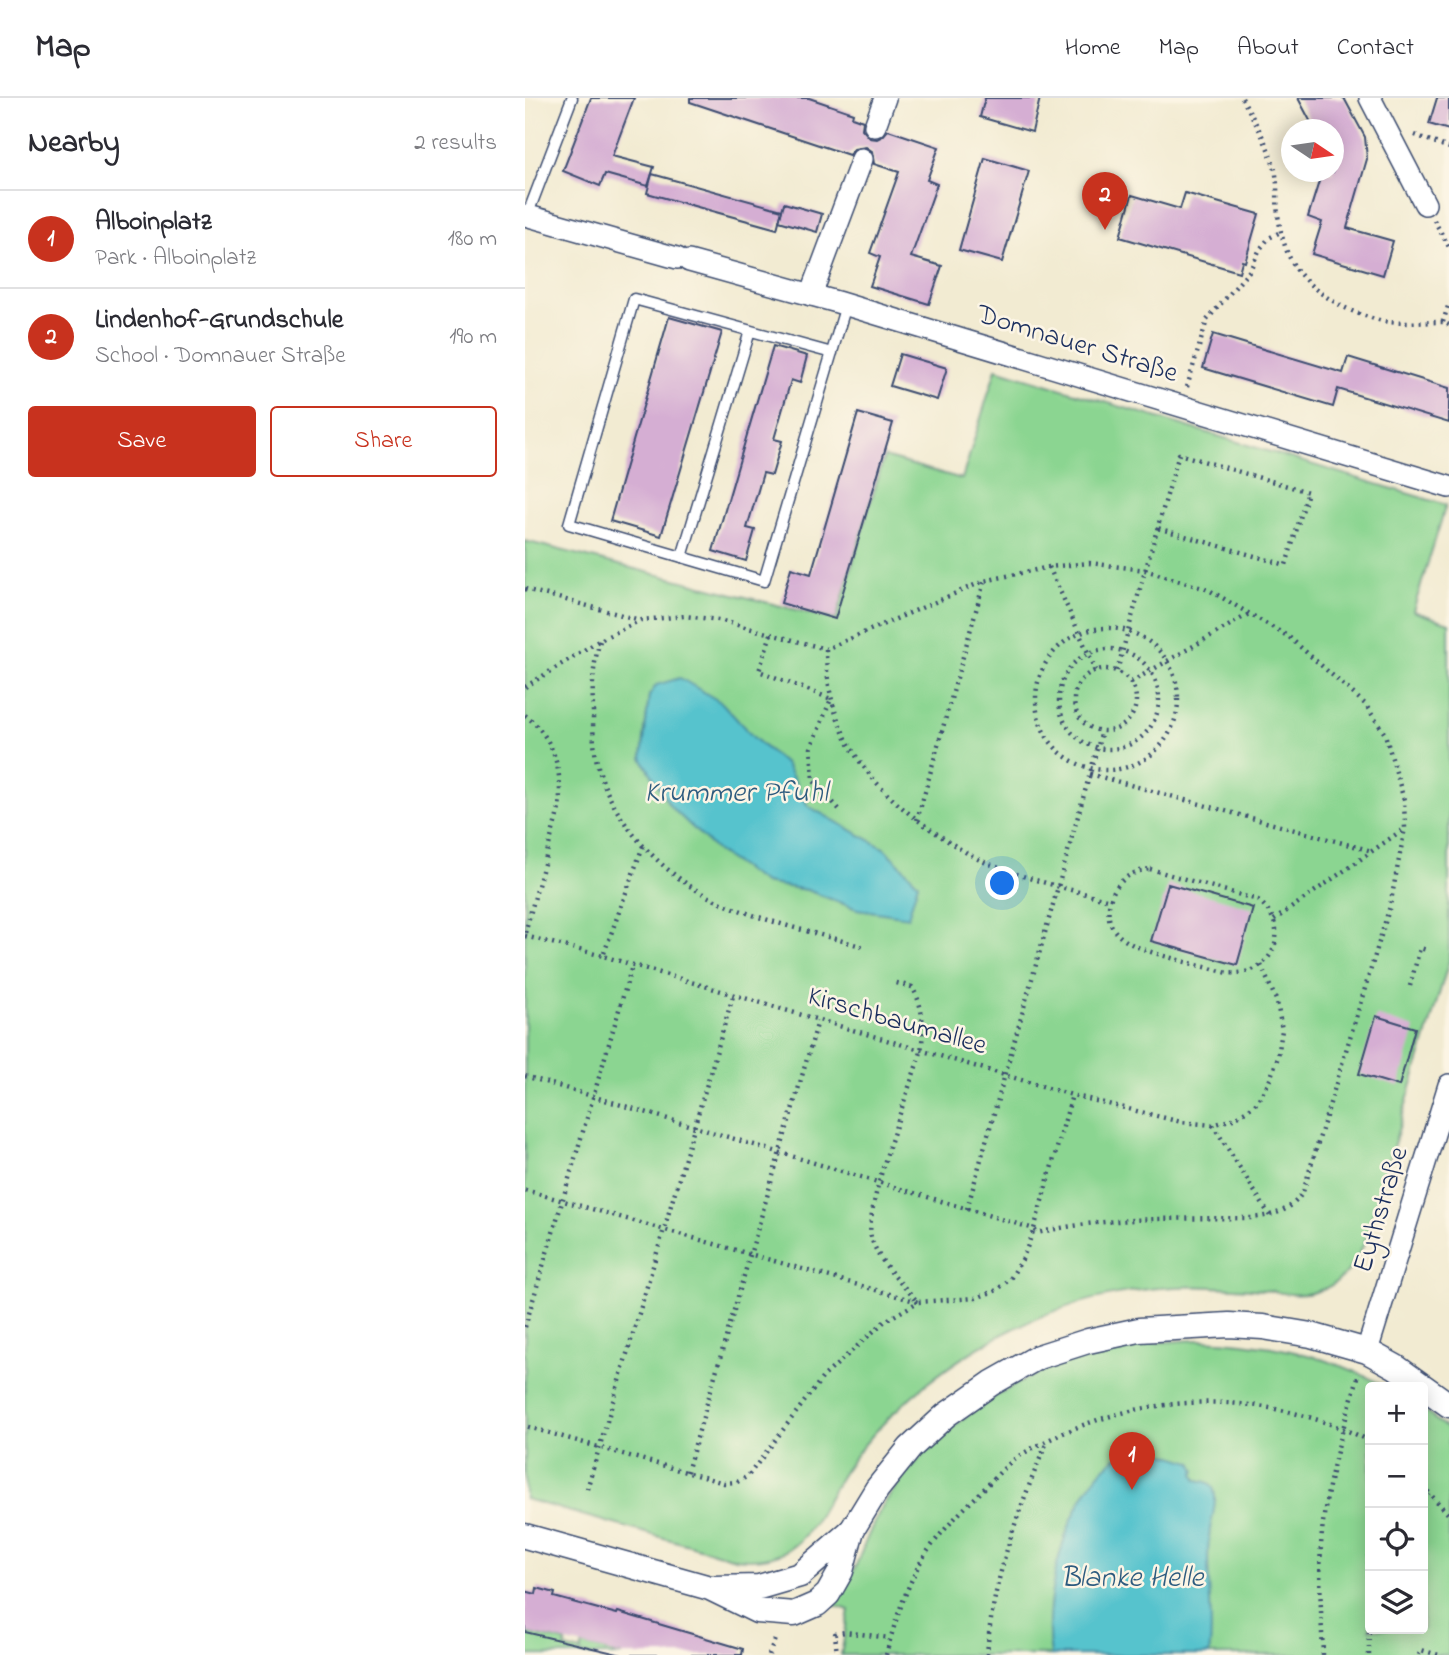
<!DOCTYPE html>
<meta charset="utf-8">
<style>
:root{--surface:#fff;--page:#f2f2f3;--text:#2b2b33;--muted:#7c7c81;--line:#e1e1e2;--accent:#c8321e}
body{margin:0;font-family:"Indie Flower",sans-serif;background:var(--page);color:var(--text)}
.controls{position:absolute;right:21px;bottom:21px;display:grid;overflow:hidden;border-radius:7px;box-shadow:0 4px 18px #0003}
.controls button{width:63px;height:63px;display:grid;place-items:center;padding:0;border:0;border-bottom:2px solid var(--line);background:var(--surface);color:var(--text);font:35px sans-serif}
.compass{position:absolute;left:756px;top:21px;width:63px;height:63px;border-radius:50%;background:var(--surface);box-shadow:0 4px 18px #0003;rotate:103deg}
.you{position:absolute;left:478px;top:786px;width:24px;height:24px;margin:-18px;border:5px solid #fff;border-radius:50%;background:#1a73e8;box-shadow:0 0 0 10px #1a73e833}
.badge{display:grid;place-items:center;width:46px;height:46px;border-radius:50%;background:var(--accent);color:#fff;font-size:23px;font-weight:700}
.pin{position:absolute;translate:-50% -58px;filter:drop-shadow(0 2px 4px #0008)}
.pin::after{content:'';position:absolute;top:37px;width:24px;height:21px;background:inherit;clip-path:polygon(0 0,100% 0,50% 100%)}
.list{margin:0;padding:0;list-style:none}
h2{display:flex;justify-content:space-between;align-items:center;height:91px;margin:0;padding:0 28px;font-size:30px}
h2 small{font-size:23px;font-weight:400;color:var(--muted)}
.list li{display:grid;grid-template-columns:46px 1fr auto;gap:21px;align-items:center;box-sizing:border-box;height:98px;padding:0 28px;border-top:2px solid var(--line)}
.list b{display:block;font-size:26px;white-space:nowrap}
.list p{margin:0;font-size:23px;white-space:nowrap;color:var(--muted)}
.list em{font-size:23px;font-style:normal;color:var(--muted)}
.actions{display:flex;gap:14px;padding:21px 28px}
.actions a{flex:1;padding:16px 0;border:2px solid var(--accent);border-radius:7px;text-align:center;font-size:24px;color:var(--accent)}
.actions .main{background:var(--accent);color:#fff}
.icon{flex:none;width:38px;height:38px;fill:none;stroke:currentColor;stroke-width:2;stroke-linecap:round;stroke-linejoin:round}
.map{position:relative;flex:none;width:924px;height:1557px;overflow:hidden}
header{display:flex;align-items:center;gap:42px;box-sizing:border-box;height:98px;padding:0 35px;background:var(--surface);border-bottom:2px solid var(--line)}
header strong{font-size:33px}
nav{display:flex;gap:38px;margin-inline-start:auto;font-size:24px}
main{display:flex}
aside{flex:1;background:var(--surface)}
.map>svg:first-child{display:block}
</style>
<header>
<strong>Map</strong>
<nav><a>Home</a><a>Map</a><a>About</a><a>Contact</a></nav>
</header>
<main>
<aside>
<h2>Nearby<small>2 results</small></h2>
<ul class="list">
<li><span class="badge">1</span><div><b>Alboinplatz</b><p>Park · Alboinplatz</p></div><em>180 m</em></li>
<li><span class="badge">2</span><div><b>Lindenhof-Grundschule</b><p>School · Domnauer Straße</p></div><em>190 m</em></li>
</ul>
<div class="actions"><a class="main">Save</a><a>Share</a></div>
</aside>
<div class="map">
<svg width="924" height="1557" viewBox="0 0 924 1557">
<rect width="100%" height="100%" fill="#fcf5e5"/>
<filter id="ink" filterUnits="userSpaceOnUse"><feTurbulence type="fractalNoise" baseFrequency=".0143" numOctaves="2"/><feDisplacementMap in="SourceGraphic" scale="14" xChannelSelector="R" yChannelSelector="G"/><feConvolveMatrix kernelMatrix="1 2 1 2 8 2 1 2 1" color-interpolation-filters="sRGB"/></filter>
<filter id="wash" filterUnits="userSpaceOnUse"><feTurbulence type="fractalNoise" baseFrequency=".00686" numOctaves="4" result="noise"/><feDisplacementMap in="SourceGraphic" scale="28" xChannelSelector="R" yChannelSelector="G"/><feGaussianBlur stdDeviation="1.57" result="paint"/><feColorMatrix in="noise" values="0 0 0 0 0 0 0 0 0 0 0 0 0 0 0 0 0 1.4 0 .05"/><feComposite in="paint" operator="in"/></filter>
<g filter="url(#wash)">
<rect width="100%" height="100%" fill="#f2ebd2"/>
<!-- green -->
<g fill="#8bd591" stroke="#538278" stroke-width="2" fill-rule="evenodd">
<path d="M471 271 921 407 888 513 924 525V863L839 1146C829 1168 817 1186 793 1193 776 1199 763 1196 746 1193 728 1190 707 1190 688 1189 626 1186 560 1198 503 1224 431 1256 365 1308 320 1372 304 1395 294 1424 274 1443 257 1460 232 1463 210 1460L0 1401V443L311 522 359 359 437 381ZM124 598 229 640 261 667 282 708 360 751 332 811 282 792 239 785 117 660Z"/>
<path d="M675 1242C739 1244 806 1257 861 1289H845V1531H898V1312L924 1332V1557H316L324 1512 308 1507C332 1480 339 1435 361 1403 414 1324 503 1266 596 1249 622 1244 649 1243 675 1242Z"/>
<polygon points="0,1534 41,1544 40,1550 56,1554 58,1547 97,1557 0,1557"/>
</g>
<!-- water -->
<g fill="#56c3cd" stroke="#387996" stroke-width="2">
<polygon points="155,580 197,605 229,640 261,667 283,708 360,751 393,785 383,819 332,811 282,792 239,785 192,753 145,708 117,660 124,598 131,587"/>
<path d="M630 1353 667 1364 671 1372 669 1376 672 1382C677 1383 684 1383 687 1388 694 1399 687 1419 685 1431 679 1473 690 1515 684 1557H526C516 1501 542 1398 588 1362 600 1353 616 1353 630 1353Z"/>
</g>
<g id="blocks">
<!-- building -->
<g fill="#d5aed3">
<polygon points="66,0 109,0 87,58 129,69 123,88 80,76 75,88 38,73"/>
<polygon points="165,0 284,0 328,15 327,19 338,23 337,31 345,40 352,41 358,38 363,32 414,49 402,82 412,86 386,159 417,168 404,206 345,188 355,159 345,155 374,74 349,66 347,53 341,49 329,51 324,57 165,4"/>
<polygon points="460,0 515,0 507,34 455,19"/>
<polygon points="773,0 819,0 840,39 842,61 822,130 868,143 858,177 787,156 797,124 783,119 797,74 808,74 808,32 790,32"/>
<polygon points="912,0 924,0 924,32 904,26"/>
<polygon points="460,60 504,73 477,164 434,152"/>
<polygon points="127,76 257,112 252,131 122,95"/>
<polygon points="660,95 734,116 720,164 717,163 714,174 595,139 607,97 655,111"/>
<polygon points="259,105 297,116 292,134 254,123"/>
<polygon points="144,219 197,234 136,438 85,423"/>
<polygon points="688,236 818,275 823,259 924,290 924,325 813,291 808,309 678,270"/>
<polygon points="248,248 282,258 275,285 266,282 249,341 257,343 247,377 238,375 222,430 230,432 221,463 188,453"/>
<polygon points="375,256 422,270 412,302 365,288"/>
<polygon points="333,315 368,325 310,521 256,505 266,470 286,476"/>
<polygon points="643,786 728,810 712,867 626,843"/>
<polygon points="851,918 890,930 874,988 834,976"/>
<polygon points="12,1490 30,1495 29,1499 92,1516 93,1514 218,1551 217,1557 97,1557 0,1534 0,1493 11,1496"/>
</g>
</g>
</g>
<g filter="url(#ink)">
<use href="#blocks" fill-opacity="0" stroke="#3b4b6f" stroke-width="2"/>
<g fill="none" stroke-linecap="round" stroke-linejoin="round">
<!-- service casing -->
<g stroke="#3b4b6f" stroke-width="13">
<g id="service">
<polyline points="2,118 47,0"/>
<polyline points="307,255 109,201 44,426 239,483 321,207"/>
<polyline points="157,459 225,233"/>
</g>
</g>
<!-- minor casing -->
<g stroke="#3b4b6f" stroke-width="24">
<g id="minor">
<polyline points="845,0 900,106"/>
<polyline points="350,28 360,0"/>
<polyline points="0,117 152,160"/>
<polyline points="164,163 312,204 924,389"/>
<polyline points="286,197 337,61"/>
<polyline points="842,1253 924,987"/>
</g>
</g>
<!-- tertiary casing -->
<g stroke="#3b4b6f" stroke-width="27">
<g id="tertiary">
<polyline points="0,1438 185,1490 232,1513 269,1516 292,1506 303,1496 316,1473 327,1432 352,1391 385,1350 421,1317 467,1285 513,1259 563,1243 614,1232 704,1227 738,1229 786,1237 842,1253 871,1269 924,1307"/>
<polyline points="189,1490 234,1489 275,1477 327,1432"/>
</g>
</g>
<!-- path -->
<g stroke="#3b4b6f" stroke-width="4.5" stroke-dasharray="2 5" stroke-linecap="butt">
<path d="M717 0C729 22 742 44 749 68 754 84 751 101 753 117 760 163 773 183 813 206 829 215 846 221 864 224 882 226 900 224 918 224L924 227"/>
<polyline points="890,37 924,50"/>
<polyline points="909,122 924,149"/>
<polyline points="918,224 924,205"/>
<polyline points="662,289 682,222 725,172 735,151 744,140 757,133"/>
<polyline points="524,469 571,572"/>
<polyline points="0,491 115,522"/>
<circle cx="582" cy="601" r="71"/>
<polyline points="246,536 234,573 306,601 286,650 288,682 315,712"/>
<path d="M75 543C68 566 67 587 68 611 68 632 68 655 75 675 90 726 139 777 186 800 234 823 288 834 339 849"/>
<circle cx="584" cy="601" r="50"/>
<path d="M301 551C301 635 344 690 411 735 429 747 447 760 467 767 505 782 546 792 585 802"/>
<circle cx="580" cy="602" r="31"/>
<path d="M592 573C612 500 633 428 654 356L783 394 761 467 632 430"/>
<polyline points="606,584 724,516"/>
<path d="M0 589 75 542 116 522 160 518 194 522 301 551 459 483 524 469 564 465 620 472 684 492 764 539 840 606 860 636 879 702 880 730 865 808 778 1094C765 1114 749 1117 727 1120 654 1121 583 1118 512 1135L509 1131 498 1160 485 1181 472 1192 451 1200 393 1204 360 1223 298 1279 223 1378 212 1384 199 1385 0 1328"/>
<path d="M0 617C30 640 38 675 34 711L0 835"/>
<polyline points="565,676 847,753"/>
<polyline points="392,722 459,484"/>
<polyline points="118,748 78,858 547,997 656,1024 688,1027 708,1021 730,1007 744,984 753,959 757,932 752,904 736,867"/>
<path d="M625 771 733 802C769 831 748 879 703 875 685 870 667 866 650 861 619 852 570 842 587 797 594 781 608 773 625 771Z"/>
<polyline points="749,822 880,730"/>
<polyline points="0,838 78,858"/>
<polyline points="885,888 895,850 902,852"/>
<polyline points="0,978 509,1131 547,997"/>
<polyline points="688,1027 745,1118"/>
<path d="M0 1092 393 1204C377 1186 353 1164 346 1139 339 1111 385 988 396 954 399 932 399 908 387 889L368 884"/>
<polyline points="442,1111 577,633"/>
<polyline points="0,1229 107,868"/>
<polyline points="162,1374 293,923"/>
<polyline points="898,1388 924,1417"/>
<polyline points="62,1391 208,898"/>
<polyline points="898,1401 904,1396"/>
<polyline points="244,1557 250,1541"/>
<polyline points="312,1557 310,1536 320,1534 365,1540"/>
<path d="M361 1557C368 1530 377 1502 389 1477 401 1449 430 1419 452 1398 465 1385 479 1368 494 1358 604 1292 731 1287 845 1343"/>
<path d="M462 1557C467 1483 493 1412 522 1344"/>
<path d="M798 1557C796 1509 792 1459 800 1411 807 1365 821 1320 834 1276"/>
<polyline points="844,1557 843,1458 845,1452"/>
<polyline points="894,1557 896,1552 914,1557"/>
</g>
<!-- service -->
<use href="#service" stroke="#fff" stroke-width="10"/>
<!-- minor -->
<use href="#minor" stroke="#fff" stroke-width="21"/>
<!-- tertiary -->
<use href="#tertiary" stroke="#fff" stroke-width="24"/>
</g>
</g>
<g text-anchor="middle" dominant-baseline="central" stroke-width="5" stroke-linejoin="round" paint-order="stroke">
<!-- street labels -->
<g font-size="28" fill="#1b2f5e" stroke="#fcf5e5">
<text transform="translate(552 247) rotate(17)">Domnauer Straße</text>
<text transform="translate(372 924) rotate(16)">Kirschbaumallee</text>
<text transform="translate(857 1112) rotate(-73)">Eythstraße</text>
</g>
<!-- water labels -->
<g font-size="30" font-style="italic" fill="#2d5b7f" stroke="#fcf5e5">
<text x="211" y="696">Krummer Pfuhl</text>
<text x="607" y="1481">Blanke Helle</text>
</g>
</g>
</svg>
<div class="controls">
<button>+</button>
<button>−</button>
<button><svg class="icon" aria-label="locate" viewBox="0 0 24 24"><circle cx="12" cy="12" r="6"/><path d="M12 2v4M12 18v4M2 12h4M18 12h4"/></svg></button>
<button><svg class="icon" aria-label="layers" viewBox="0 0 24 24"><path d="M12 4l9 5-9 5-9-5zM3 14l9 5 9-5"/></svg></button>
</div>
<svg class="compass" viewBox="-18 -18 36 36"><path d="M0-13l5 13h-10z" fill="#e53935"/><path d="M0 13l5-13h-10z" fill="#7c7c81"/></svg>
<div class="you"></div>
<div class="pin badge" style="left:607px;top:1392px">1</div>
<div class="pin badge" style="left:580px;top:132px">2</div>
</div>
</main>
